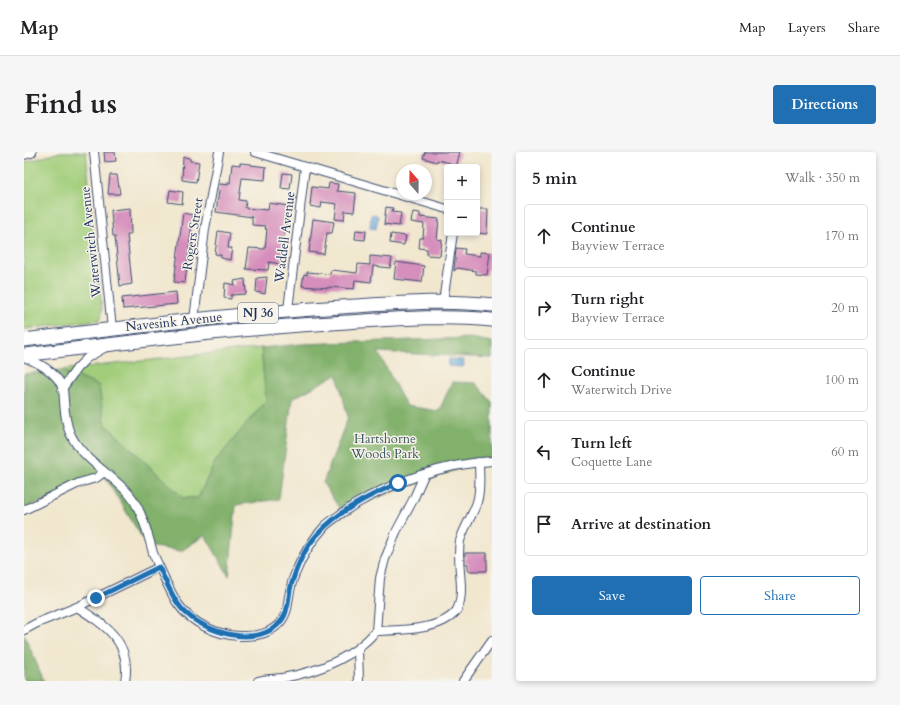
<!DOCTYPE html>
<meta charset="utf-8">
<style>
:root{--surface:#fff;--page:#f6f6f6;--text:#202124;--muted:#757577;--line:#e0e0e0;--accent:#1f6fb2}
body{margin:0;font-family:Cardo,serif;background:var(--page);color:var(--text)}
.controls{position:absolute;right:12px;top:12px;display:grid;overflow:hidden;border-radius:4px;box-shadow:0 2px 6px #0003}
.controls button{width:36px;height:36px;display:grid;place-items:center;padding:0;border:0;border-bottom:1px solid var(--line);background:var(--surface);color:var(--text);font:20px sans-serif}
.compass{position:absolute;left:372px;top:12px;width:36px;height:36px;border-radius:50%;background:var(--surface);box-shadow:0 2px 6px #0003;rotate:340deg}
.stop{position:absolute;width:12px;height:12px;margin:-9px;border:3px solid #1f6fb2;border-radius:50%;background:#fff}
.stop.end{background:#1f6fb2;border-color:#fff;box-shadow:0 1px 4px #0008}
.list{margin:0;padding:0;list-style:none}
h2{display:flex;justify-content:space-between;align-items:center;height:52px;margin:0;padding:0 16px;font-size:17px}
h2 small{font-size:13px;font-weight:400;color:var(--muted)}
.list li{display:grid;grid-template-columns:26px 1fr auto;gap:12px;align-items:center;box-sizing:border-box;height:64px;margin:0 8px 8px;padding:0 8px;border:1px solid var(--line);border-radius:4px}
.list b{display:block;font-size:15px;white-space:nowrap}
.list p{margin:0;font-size:13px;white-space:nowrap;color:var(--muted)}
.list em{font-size:13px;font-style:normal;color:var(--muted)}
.actions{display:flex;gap:8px;padding:12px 16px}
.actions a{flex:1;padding:9px 0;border:1px solid var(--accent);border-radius:4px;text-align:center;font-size:14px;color:var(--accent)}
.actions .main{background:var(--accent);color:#fff}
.icon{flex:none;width:22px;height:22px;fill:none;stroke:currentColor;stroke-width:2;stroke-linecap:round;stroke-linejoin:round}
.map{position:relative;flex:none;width:468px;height:529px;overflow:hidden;border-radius:4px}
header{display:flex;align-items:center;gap:24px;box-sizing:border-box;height:56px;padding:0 20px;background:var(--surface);border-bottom:1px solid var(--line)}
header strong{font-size:19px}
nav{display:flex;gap:22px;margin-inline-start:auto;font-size:14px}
.intro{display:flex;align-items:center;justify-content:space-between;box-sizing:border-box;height:96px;padding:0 24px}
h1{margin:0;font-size:28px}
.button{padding:10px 18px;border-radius:4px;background:var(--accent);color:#fff;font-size:14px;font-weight:700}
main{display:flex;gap:24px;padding:0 24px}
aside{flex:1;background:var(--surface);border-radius:4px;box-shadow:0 2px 6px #0003}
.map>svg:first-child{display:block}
</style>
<header>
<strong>Map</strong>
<nav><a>Map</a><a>Layers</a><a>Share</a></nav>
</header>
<div class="intro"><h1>Find us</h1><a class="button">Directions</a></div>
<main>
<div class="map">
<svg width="468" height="529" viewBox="0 0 468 529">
<rect width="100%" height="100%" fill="#f7f3e8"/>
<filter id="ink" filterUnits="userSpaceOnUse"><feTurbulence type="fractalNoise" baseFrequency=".025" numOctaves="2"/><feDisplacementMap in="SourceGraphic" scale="8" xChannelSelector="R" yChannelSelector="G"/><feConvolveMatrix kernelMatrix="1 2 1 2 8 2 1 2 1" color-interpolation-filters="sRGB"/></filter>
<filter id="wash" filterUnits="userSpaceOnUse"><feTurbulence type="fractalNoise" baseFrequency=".012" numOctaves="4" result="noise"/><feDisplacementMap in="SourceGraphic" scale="16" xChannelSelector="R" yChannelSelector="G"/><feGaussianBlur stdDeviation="0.9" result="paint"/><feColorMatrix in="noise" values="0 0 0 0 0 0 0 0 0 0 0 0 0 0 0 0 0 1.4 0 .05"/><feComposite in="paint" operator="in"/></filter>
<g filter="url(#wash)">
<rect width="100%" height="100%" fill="#f1e7cf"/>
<!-- green -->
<g fill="#a2ce7b" stroke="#5e7e6c">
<polygon points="36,0 62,0 78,158 77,167 75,168 0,177 0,11"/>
<polygon points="237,196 242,248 191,310 174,346 159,346 80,271 75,234 36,218"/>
</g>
<!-- forest -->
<g fill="#81b16b" stroke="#4e7064">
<polygon points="446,186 468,190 468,206 354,200 382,254 415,259 428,230 452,231 468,250 468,305 317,359 299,331 324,265 313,222 268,247 255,347 212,353 205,424 181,383 157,399 123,394 81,325 0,356 0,222 36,218 75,234 80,271 159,346 174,346 191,310 242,248 237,196 277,192"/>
<polygon points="0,482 20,529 0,529"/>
</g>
<!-- water -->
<g fill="#68a8db" stroke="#426c9c">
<polygon points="351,62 354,64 352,77 346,76 347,63"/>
<polygon points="425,207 439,208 440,212 439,215 424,214"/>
</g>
<g id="blocks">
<!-- building -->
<g fill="#d68ebc">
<polygon points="80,0 91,0 92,9 81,10"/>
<polygon points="401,0 436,0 432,15 425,13 426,11 413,8 413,10 399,6"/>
<polygon points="159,5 166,6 166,9 175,10 172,30 158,28"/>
<polygon points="216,11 227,12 227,13 242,15 241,28 218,26 215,48 222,49 221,56 244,58 245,51 264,54 256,112 245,110 244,118 222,117 225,96 241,97 243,77 241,77 242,74 228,73 228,65 192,60 196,32 204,33 204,30 206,31 208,12 216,13"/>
<polygon points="259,21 268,22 266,37 257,36"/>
<polygon points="86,23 93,23 96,42 84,42"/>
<polygon points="305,31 314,32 313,39 332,41 330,60 321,59 320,68 311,67 313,52 298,50 297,56 286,54 288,35 304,37"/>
<polygon points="146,38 159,40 158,52 144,50"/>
<polygon points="362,55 369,56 368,60 377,61 375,74 360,72"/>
<polygon points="106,56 107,82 103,83 108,132 96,134 91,84 89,84 87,58"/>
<polygon points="453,57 464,57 463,82 453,81 454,70 453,70"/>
<polygon points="389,60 396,61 396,65 415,67 413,87 418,88 416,104 403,103 403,97 395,96 396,86 399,86 400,72 387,70"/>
<polygon points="159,61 169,63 161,131 150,130"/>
<polygon points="289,67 310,70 308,81 303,81 300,102 285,100"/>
<polygon points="332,78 342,79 341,88 331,87"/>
<polygon points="194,79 206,81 204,96 208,96 206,108 197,106 197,103 191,102"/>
<polygon points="367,82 382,84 380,93 366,91"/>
<polygon points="432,96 441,97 440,102 456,104 456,100 466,101 463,123 452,122 452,119 440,117 433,116 430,119"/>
<polygon points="346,104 368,106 366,116 349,114 347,130 331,128 330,137 305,135 305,136 278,134 280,122 283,123 283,120 306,122 307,118 333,121 334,112 346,113"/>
<polygon points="372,110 400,114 398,130 370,127"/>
<polygon points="243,125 241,142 232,140 233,126"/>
<polygon points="221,127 222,142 207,143 207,147 200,146 201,131 211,133 210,129"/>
<polygon points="152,140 153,152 99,157 98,146"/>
<polygon points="441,401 463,401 463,419 444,419 444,412 441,412"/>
</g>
</g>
</g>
<g filter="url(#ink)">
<use href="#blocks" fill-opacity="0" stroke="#3b4b6f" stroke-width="1"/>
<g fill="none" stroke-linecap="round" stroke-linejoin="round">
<!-- minor casing -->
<g stroke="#3b4b6f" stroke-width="10">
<g id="minor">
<polyline points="70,0 88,177"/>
<polyline points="231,0 423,57"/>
<polyline points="419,150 429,81"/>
<polyline points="264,158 281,15"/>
<polyline points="170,168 181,77 195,0"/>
<path d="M0 205C15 211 35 221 39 238 40 245 40 253 41 260 42 269 44 279 49 287 61 308 89 324 105 342 117 356 124 382 129 401 133 411 138 420 142 430 146 437 149 445 154 452 167 471 193 483 215 484 236 485 257 479 263 457 265 445 266 433 271 422 278 404 288 388 301 374 310 366 320 360 330 353 371 329 420 312 468 309"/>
<polyline points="38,237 53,216 63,206 80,196"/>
<polyline points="0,358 55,331 72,326 80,320"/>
<path d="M53 455C81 473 108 490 101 529"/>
<polyline points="0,478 13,471 53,455 135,415"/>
<path d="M352 479C375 478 418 479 433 458 436 452 437 444 437 437 437 421 433 405 436 389 440 375 449 363 453 350 457 337 455 323 455 310"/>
<polyline points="352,479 356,426 361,407 372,380 389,348 400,323"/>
<polyline points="334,497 335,529"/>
<path d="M234 529C241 527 250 527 258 526 293 520 329 506 352 479"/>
<polyline points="439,529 468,488"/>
</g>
</g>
<!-- tertiary casing -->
<g stroke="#3b4b6f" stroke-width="12">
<polyline id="tertiary" points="0,2 7,0"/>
</g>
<!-- trunk casing -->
<g stroke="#3b4b6f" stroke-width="15">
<g id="trunk">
<path d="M0 188C105 175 211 162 317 155 367 152 418 147 468 153"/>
<path d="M0 203C107 190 215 176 323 170 371 167 420 163 468 168"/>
</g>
</g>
<!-- minor -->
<use href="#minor" stroke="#fff" stroke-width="8"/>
<!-- tertiary -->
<use href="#tertiary" stroke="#fff" stroke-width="10"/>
<!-- trunk -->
<use href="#trunk" stroke="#fff" stroke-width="13"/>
</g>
</g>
<g fill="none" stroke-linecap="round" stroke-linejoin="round" filter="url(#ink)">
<!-- route -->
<path stroke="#1f6fb2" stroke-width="5" d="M72 446 135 415C142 429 148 446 158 457 179 481 236 498 258 468 265 459 264 445 267 434 272 416 281 396 293 383 315 358 345 344 374 331"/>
</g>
<g text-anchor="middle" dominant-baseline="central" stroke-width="3" stroke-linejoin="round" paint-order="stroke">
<!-- shield labels -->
<rect fill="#f7f3e8" stroke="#5d6a87" stroke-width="1" x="214" y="151" width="40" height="20" rx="3"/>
<g font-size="12" font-weight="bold" fill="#1b2f5e">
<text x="234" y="161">NJ 36</text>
</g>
<!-- street labels -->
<g font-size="13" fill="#1b2f5e" stroke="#f7f3e8">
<text transform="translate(169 82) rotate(-81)">Rogers Street</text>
<text transform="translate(261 85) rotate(-83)">Waddell Avenue</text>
<text transform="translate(67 90) rotate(-96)">Waterwitch Avenue</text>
<text transform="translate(150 170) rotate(-6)">Navesink Avenue</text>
</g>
<!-- park labels -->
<g font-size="13" fill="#3d5765" stroke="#f7f3e8">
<text x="361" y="287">Hartshorne<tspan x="361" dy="15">Woods Park</tspan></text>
</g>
</g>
</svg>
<div class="controls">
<button>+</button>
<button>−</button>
</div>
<svg class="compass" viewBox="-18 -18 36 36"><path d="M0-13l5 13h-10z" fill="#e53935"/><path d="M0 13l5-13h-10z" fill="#757577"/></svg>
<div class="stop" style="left:374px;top:331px"></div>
<div class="stop end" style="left:72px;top:446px"></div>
</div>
<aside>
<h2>5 min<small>Walk · 350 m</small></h2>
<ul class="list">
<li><svg class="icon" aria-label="ahead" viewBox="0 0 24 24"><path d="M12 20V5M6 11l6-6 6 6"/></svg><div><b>Continue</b><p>Bayview Terrace</p></div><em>170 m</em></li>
<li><svg class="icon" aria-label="right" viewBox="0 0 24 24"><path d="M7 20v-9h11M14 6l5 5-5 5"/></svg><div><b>Turn right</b><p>Bayview Terrace</p></div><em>20 m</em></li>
<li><svg class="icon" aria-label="ahead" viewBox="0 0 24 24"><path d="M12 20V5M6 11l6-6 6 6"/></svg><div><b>Continue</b><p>Waterwitch Drive</p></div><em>100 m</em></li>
<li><svg class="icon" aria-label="left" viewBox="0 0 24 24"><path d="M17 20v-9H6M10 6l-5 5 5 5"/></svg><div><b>Turn left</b><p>Coquette Lane</p></div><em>60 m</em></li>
<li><svg class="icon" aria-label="arrive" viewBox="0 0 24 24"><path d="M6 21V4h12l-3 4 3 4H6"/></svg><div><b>Arrive at destination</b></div></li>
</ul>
<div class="actions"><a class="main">Save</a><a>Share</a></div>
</aside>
</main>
